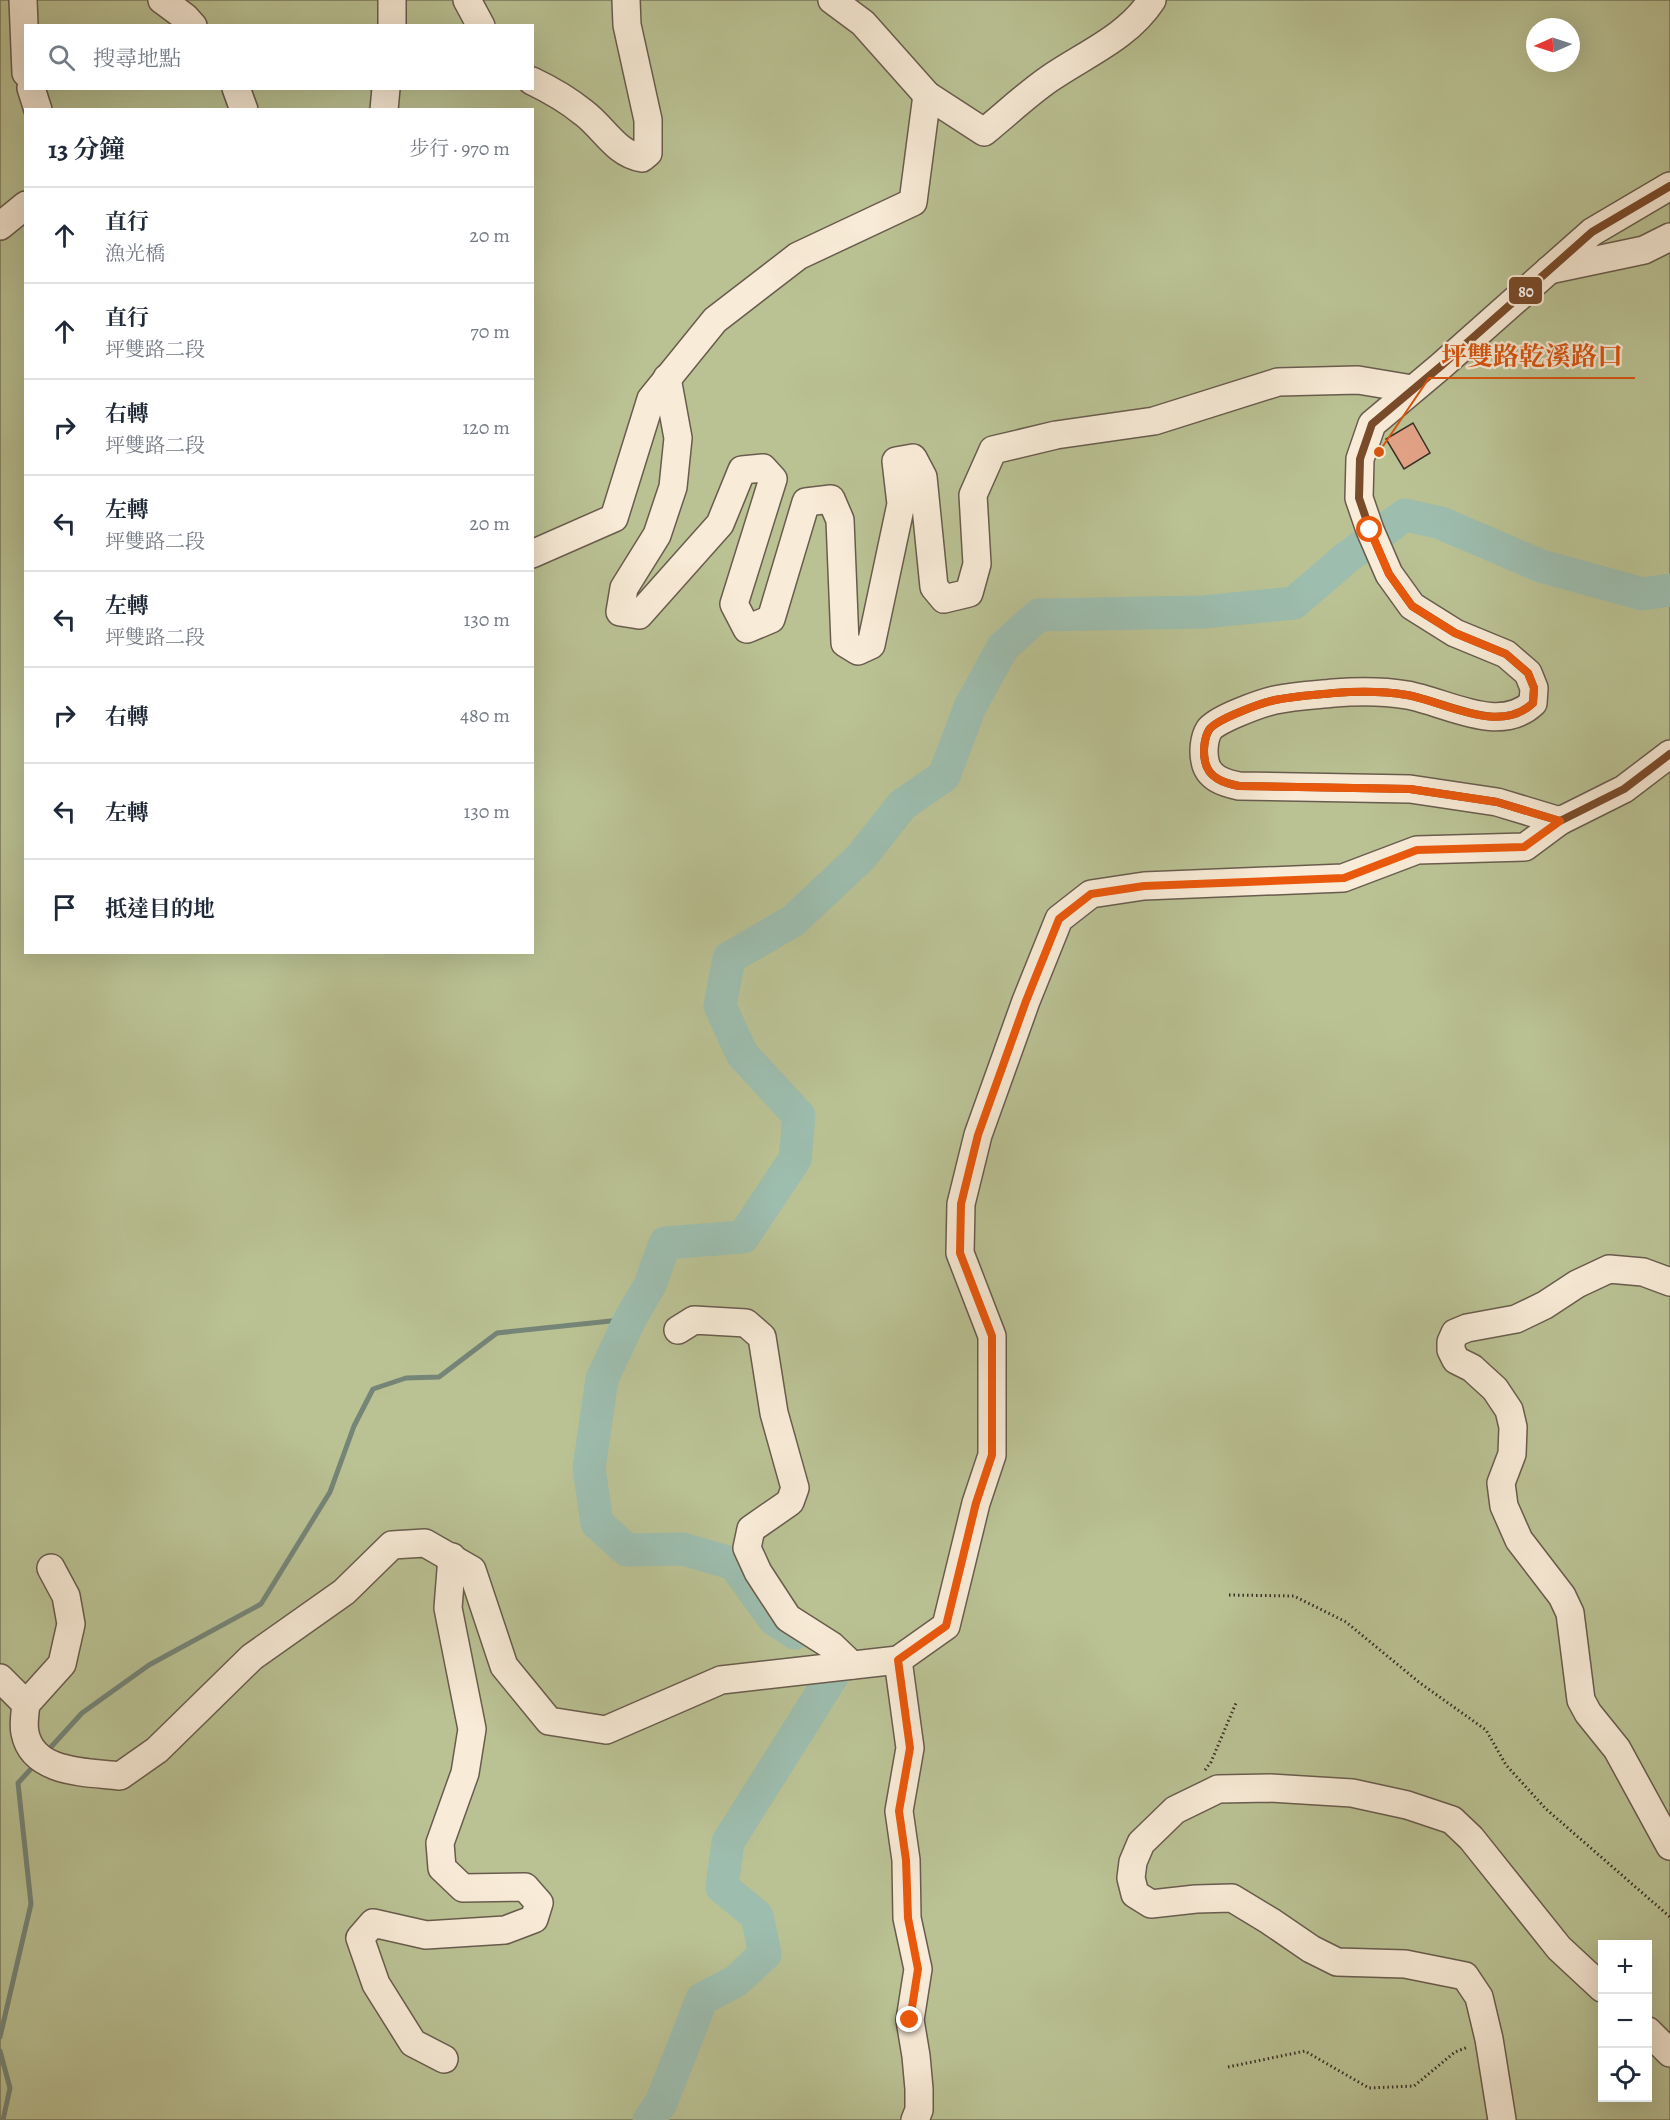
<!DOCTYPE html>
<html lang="zh-TW">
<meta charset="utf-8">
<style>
:root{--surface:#fff;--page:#f6f6f7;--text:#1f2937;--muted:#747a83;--line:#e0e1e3}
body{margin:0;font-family:Alegreya,"Noto Serif TC",serif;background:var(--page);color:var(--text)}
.controls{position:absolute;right:18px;bottom:18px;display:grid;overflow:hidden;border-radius:0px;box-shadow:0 6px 24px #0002}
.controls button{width:54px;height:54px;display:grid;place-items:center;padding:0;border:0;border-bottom:2px solid var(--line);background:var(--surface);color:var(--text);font:30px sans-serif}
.compass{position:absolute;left:1526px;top:18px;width:54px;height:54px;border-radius:50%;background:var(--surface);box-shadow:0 6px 24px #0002;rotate:267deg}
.stop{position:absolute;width:18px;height:18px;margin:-14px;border:4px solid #ea580c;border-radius:50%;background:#fff}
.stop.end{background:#ea580c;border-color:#fff;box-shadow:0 2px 6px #0008}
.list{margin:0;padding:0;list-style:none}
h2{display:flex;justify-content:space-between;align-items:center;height:78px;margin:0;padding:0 24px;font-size:26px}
h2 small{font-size:20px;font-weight:400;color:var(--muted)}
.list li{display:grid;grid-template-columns:39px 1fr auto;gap:18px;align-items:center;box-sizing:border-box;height:96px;padding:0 24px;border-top:2px solid var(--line)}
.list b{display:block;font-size:22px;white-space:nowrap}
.list p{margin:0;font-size:20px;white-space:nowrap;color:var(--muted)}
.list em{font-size:20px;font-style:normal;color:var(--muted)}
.icon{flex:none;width:33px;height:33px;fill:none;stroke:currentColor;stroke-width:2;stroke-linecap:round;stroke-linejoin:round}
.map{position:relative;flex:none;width:1670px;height:2120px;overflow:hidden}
.search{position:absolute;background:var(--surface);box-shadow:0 6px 24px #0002;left:24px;top:24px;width:510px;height:66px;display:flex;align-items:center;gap:15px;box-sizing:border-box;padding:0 21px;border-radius:0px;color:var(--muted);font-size:22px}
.panel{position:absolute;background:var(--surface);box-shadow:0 6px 24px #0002;left:24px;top:108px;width:510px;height:846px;border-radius:0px}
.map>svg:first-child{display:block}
</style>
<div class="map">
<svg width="1670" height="2120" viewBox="0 0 1670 2120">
<rect width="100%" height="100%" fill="#f5e0c1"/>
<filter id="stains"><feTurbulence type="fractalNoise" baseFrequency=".00333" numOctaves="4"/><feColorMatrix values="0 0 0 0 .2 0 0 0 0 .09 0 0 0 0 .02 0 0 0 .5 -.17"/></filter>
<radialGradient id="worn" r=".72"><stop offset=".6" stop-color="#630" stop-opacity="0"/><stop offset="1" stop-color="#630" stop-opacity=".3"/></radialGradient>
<!-- green -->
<path fill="#bac294" stroke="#7a795e" stroke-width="1.5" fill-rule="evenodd" d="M0 0H1670V2120H0ZM26 26H532V88H26ZM1535 27H1571V63H1535ZM26 110H532V952H26ZM1602 1944H1648V2098H1602Z"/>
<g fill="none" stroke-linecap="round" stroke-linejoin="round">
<!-- stream -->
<g stroke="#758578" stroke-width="5">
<polyline points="51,1747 82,1713 149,1665 261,1604 330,1492 354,1426 373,1389 406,1378 439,1377 497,1333 630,1319"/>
<polyline points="0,2037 31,1904 18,1783 30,1770"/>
<polyline points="0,2051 10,2088 3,2120"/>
</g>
<!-- river -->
<g stroke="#9dbdae" stroke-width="33">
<polyline points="795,1633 774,1619 734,1564 683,1549 627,1550 597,1523 589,1468 602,1379 630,1319 650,1285 665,1243 743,1237 795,1159 799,1116 742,1054 720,1006 729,958 793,921 862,856 902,805 944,776 970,707 1003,647 1039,615 1203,612 1294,603 1346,558 1405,515 1441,523 1541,566 1643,594 1670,590"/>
<polyline points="649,2120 661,2103 702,1999 736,1981 765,1954 757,1916 722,1887 728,1842 833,1675"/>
</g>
</g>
<!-- building -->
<polygon fill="#e2a286" stroke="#3a3027" stroke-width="1.5" points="1413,423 1430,453 1404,469 1386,439"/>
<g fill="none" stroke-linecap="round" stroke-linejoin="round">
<!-- minor casing -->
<g stroke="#695c4e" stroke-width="30">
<g id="minor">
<polyline points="23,0 26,73"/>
<polyline points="162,0 185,17 193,26"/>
<polyline points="392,0 392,26"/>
<polyline points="467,0 481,26"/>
<path d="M832 0 863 23 927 95 984 132C1005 115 1026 95 1049 79 1085 54 1127 38 1152 0"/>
<path d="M532 81C551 90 568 100 584 113 604 128 616 154 642 158L648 153V120L627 25 626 0"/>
<polyline points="31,88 38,110"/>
<polyline points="236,88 244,110"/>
<polyline points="384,110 386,88"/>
<path d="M1670 186 1592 232 1441 366 1372 424 1360 459 1359 498 1370 530 1389 574 1412 606 1455 633 1506 654 1528 673 1534 688 1533 703C1499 735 1447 702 1407 695 1383 691 1359 691 1334 693 1315 695 1294 696 1275 700 1262 703 1216 719 1209 730 1204 738 1203 752 1205 761 1208 778 1224 783 1239 786L1410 789 1497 802 1560 821 1624 789 1670 754"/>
<polyline points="0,226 26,205"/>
<polyline points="1549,270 1644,250 1670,237"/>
<polyline points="667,378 678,438 673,487 657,535 624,588 620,612 639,615 720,524 742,470 763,468 773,479 734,604 747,629 771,619 806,502 831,499 840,520 845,643 858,651 871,645 901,504 896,461 913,458 923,477 934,587 944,599 969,593 977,564 973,495 993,450 1056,435 1154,421 1278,382 1358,380 1412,389"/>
<polyline points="532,554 614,518 651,399 715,320 798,256 913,202 927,95"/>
<polyline points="1670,1282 1643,1272 1609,1269 1577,1284 1545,1305 1516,1319 1467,1328 1455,1333 1451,1342 1451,1350 1456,1360 1472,1368 1495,1389 1509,1410 1513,1427 1512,1454 1501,1483 1504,1506 1519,1540 1562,1596 1570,1613 1581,1700 1588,1713 1617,1749 1670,1846"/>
<polyline points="678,1330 694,1320 746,1323 762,1337 774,1413 795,1488 790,1502 751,1529 747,1548 758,1572 788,1618 832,1646 852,1665"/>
<path d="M51 1568 66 1596 71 1624 62 1664 26 1704C25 1713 23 1724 25 1733 33 1774 87 1772 120 1776L157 1750 252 1657 344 1592 392 1545 425 1543 472 1570 504 1666 549 1721 606 1730 721 1680 898 1660 946 1626 976 1503 992 1455V1336L960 1253 961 1204 978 1135 1026 1001 1059 919 1091 894 1144 886 1343 878 1417 850 1525 847 1560 821"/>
<polyline points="898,1660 910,1748 899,1811 906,1860 907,1918 918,1969 910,2020 916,2056 919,2089 919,2110 915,2120"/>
<polyline points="0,1678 26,1704"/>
<polyline points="1648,2031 1670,2053"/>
<polyline points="444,2059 413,2043 376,1984 360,1938 373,1923 426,1935 505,1930 534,1919 539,1903 525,1887 463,1888 442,1868 440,1843 465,1773 472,1729 448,1608 452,1557"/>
<polyline points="1502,2120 1489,2039 1479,1997 1465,1976 1405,1964 1337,1962 1311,1949 1270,1921 1232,1898 1196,1899 1151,1904 1135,1894 1131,1878 1133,1862 1141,1843 1175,1810 1218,1789 1270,1788 1352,1793 1407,1805 1452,1820 1471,1838 1559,1948 1602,1988"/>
</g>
</g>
<!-- path -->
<g stroke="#3a3027" stroke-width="3" stroke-dasharray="1.5 3" stroke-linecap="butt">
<polyline points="1229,1595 1294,1596 1346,1622 1420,1683 1486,1730 1506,1765 1546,1809 1670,1917"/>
<polyline points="1205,1770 1211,1762 1236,1703"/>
<polyline points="1228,2067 1305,2051 1369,2088 1414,2086 1455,2052 1468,2047"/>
</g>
<!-- minor -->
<use href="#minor" stroke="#f8ebd7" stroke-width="27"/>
<!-- bus-1 casing -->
<g stroke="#f8ebd7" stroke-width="12">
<path id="bus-1" d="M1670 186 1592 232 1441 366 1372 424 1360 459 1359 498 1370 530 1389 574 1412 606 1455 633 1506 654 1528 673 1534 688 1533 703C1499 735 1447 702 1407 695 1383 691 1359 691 1334 693 1315 695 1294 696 1275 700 1262 703 1216 719 1209 730 1204 738 1203 752 1205 761 1208 778 1224 783 1239 786L1410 789 1497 802 1560 821 1624 789 1670 754"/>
</g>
<!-- bus-1 -->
<use href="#bus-1" stroke="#7a4b2a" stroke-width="8"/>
</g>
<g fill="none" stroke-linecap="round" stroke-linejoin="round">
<!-- route -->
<path stroke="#ea580c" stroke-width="8" d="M910 2020 918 1969 908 1918 906 1860 899 1811 910 1748 898 1660 946 1626 976 1503 992 1455V1336L960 1253 961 1204 978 1135 1026 1001 1059 919 1091 894 1144 886 1344 878 1417 850 1524 847 1560 821 1497 802 1410 789 1239 786C1224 783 1208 778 1205 761 1203 752 1204 738 1209 730 1216 719 1262 703 1275 700 1294 696 1315 695 1334 693 1359 691 1383 691 1407 695 1446 702 1499 735 1533 703L1534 688 1528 673 1506 654 1455 633 1412 606 1389 574 1370 530"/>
</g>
<!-- callouts -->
<path fill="none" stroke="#d7550f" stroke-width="2" d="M1379 452L1429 378H1635"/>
<circle fill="#d7550f" stroke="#f8ebd7" stroke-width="2" cx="1379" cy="452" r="6"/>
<g font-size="26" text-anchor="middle" font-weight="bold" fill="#d7550f" stroke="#f8ebd7" stroke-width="4.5" stroke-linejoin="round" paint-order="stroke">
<text x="1532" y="365">坪雙路乾溪路口</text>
</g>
<rect stroke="#f8ebd7" stroke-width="2" x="1508" y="276" width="35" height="29" rx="6" fill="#7a4b2a"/>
<g font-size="16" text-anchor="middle" font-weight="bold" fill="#fff">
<text x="1526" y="297">80</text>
</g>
<rect width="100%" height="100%" filter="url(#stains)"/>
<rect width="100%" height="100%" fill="url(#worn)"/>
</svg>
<div class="controls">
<button>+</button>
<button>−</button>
<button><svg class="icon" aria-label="locate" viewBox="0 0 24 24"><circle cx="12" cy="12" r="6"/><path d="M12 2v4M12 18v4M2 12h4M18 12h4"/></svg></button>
</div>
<svg class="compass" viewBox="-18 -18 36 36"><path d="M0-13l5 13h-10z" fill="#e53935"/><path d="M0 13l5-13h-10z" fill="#747a83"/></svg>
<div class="stop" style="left:1370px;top:530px"></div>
<div class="stop end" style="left:910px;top:2020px"></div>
<div class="search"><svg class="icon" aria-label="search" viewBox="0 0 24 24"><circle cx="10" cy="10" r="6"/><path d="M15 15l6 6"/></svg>搜尋地點</div>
<section class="panel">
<h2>13 分鐘<small>步行 · 970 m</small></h2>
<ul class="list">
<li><svg class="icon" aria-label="ahead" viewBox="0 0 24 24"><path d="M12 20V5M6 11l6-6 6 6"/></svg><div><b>直行</b><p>漁光橋</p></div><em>20 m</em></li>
<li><svg class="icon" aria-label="ahead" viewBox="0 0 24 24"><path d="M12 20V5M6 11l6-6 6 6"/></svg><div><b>直行</b><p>坪雙路二段</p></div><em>70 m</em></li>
<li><svg class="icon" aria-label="right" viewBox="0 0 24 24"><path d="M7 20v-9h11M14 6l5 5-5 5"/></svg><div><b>右轉</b><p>坪雙路二段</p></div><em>120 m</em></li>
<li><svg class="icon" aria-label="left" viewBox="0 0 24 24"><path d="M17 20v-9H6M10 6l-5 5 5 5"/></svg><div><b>左轉</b><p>坪雙路二段</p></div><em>20 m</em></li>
<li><svg class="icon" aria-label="left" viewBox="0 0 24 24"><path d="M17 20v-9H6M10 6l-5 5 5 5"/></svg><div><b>左轉</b><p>坪雙路二段</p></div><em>130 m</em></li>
<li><svg class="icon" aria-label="right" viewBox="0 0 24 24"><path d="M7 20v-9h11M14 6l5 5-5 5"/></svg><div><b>右轉</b></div><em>480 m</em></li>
<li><svg class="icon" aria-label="left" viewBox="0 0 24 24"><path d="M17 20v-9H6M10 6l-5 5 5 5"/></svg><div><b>左轉</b></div><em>130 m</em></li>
<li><svg class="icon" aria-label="arrive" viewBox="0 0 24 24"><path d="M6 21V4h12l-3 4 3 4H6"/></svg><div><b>抵達目的地</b></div></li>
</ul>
</section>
</div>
